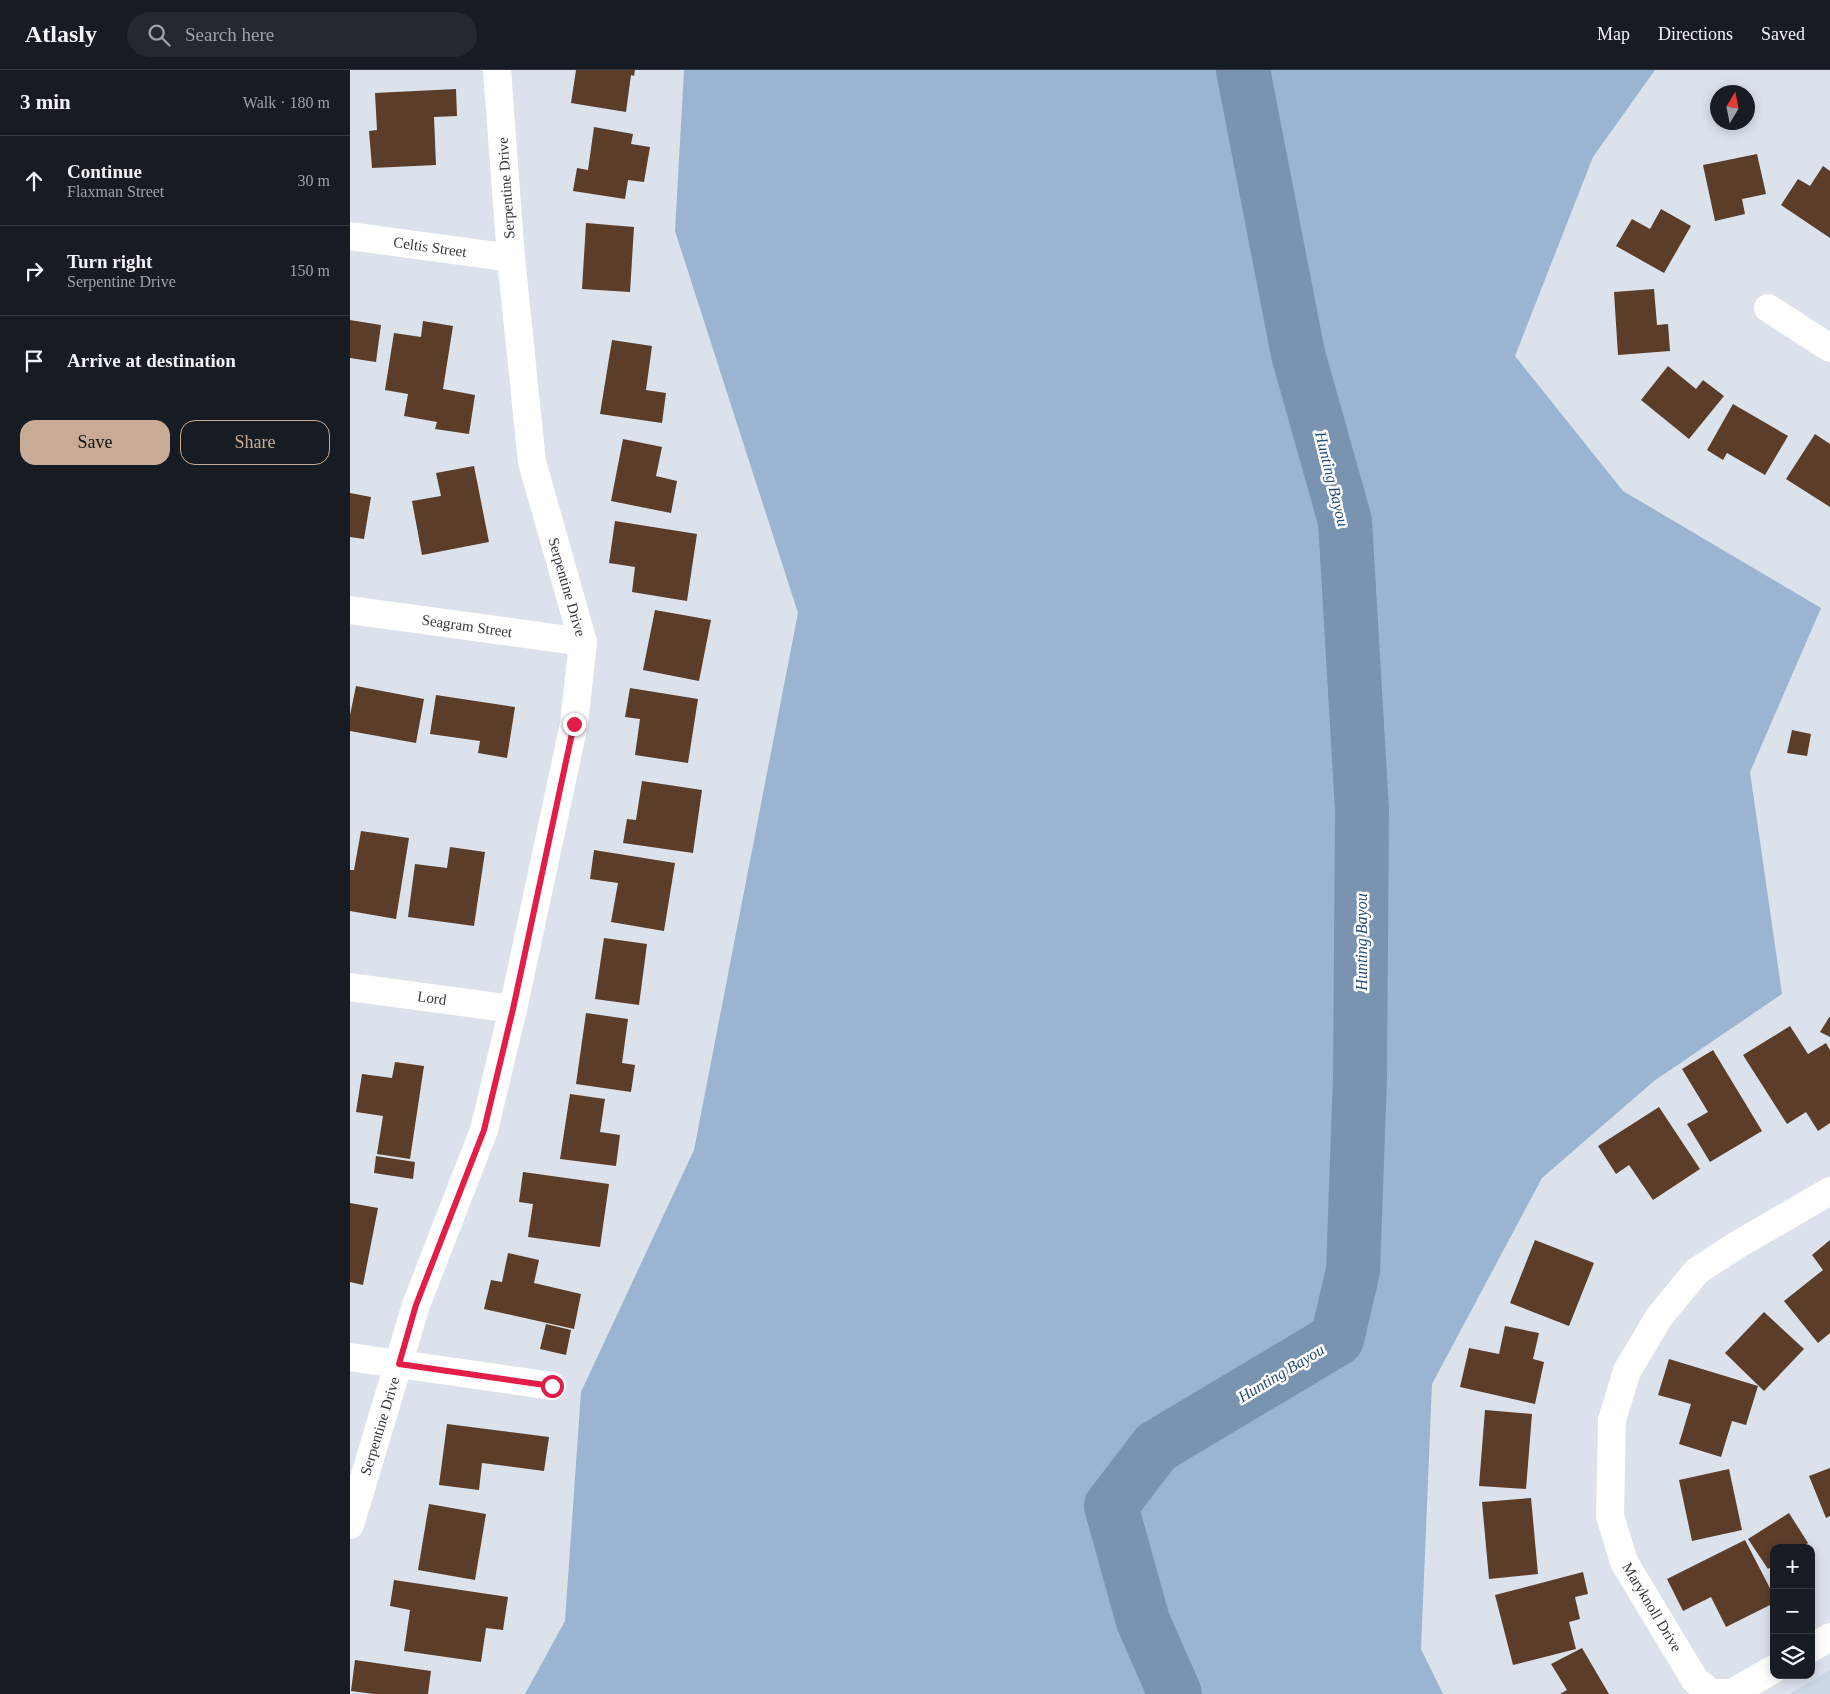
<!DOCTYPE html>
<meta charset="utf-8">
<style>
:root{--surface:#171b24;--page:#242831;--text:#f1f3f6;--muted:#9ea1a6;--line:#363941;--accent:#c8ab97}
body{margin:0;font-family:Georgia,serif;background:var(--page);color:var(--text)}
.controls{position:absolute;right:15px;bottom:15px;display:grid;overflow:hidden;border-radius:10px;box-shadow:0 2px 12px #0003}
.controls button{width:45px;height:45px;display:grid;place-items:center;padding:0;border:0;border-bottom:1px solid var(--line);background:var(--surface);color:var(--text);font:25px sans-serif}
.compass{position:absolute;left:1360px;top:15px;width:45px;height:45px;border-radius:50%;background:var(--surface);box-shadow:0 2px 12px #0003;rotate:10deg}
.stop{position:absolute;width:15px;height:15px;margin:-11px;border:4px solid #e11d48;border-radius:50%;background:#fff}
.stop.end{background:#e11d48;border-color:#fff;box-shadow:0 1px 5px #0008}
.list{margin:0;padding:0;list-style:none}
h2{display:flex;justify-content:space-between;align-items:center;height:65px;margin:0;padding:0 20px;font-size:21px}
h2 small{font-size:16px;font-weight:400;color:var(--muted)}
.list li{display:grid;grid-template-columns:32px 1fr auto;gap:15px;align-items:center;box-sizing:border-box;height:90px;padding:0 20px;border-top:1px solid var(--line)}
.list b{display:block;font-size:19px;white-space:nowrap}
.list p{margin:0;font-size:16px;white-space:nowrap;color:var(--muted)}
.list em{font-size:16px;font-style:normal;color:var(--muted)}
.actions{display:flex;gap:10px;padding:15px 20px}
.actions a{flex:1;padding:11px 0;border:1px solid var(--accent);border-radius:15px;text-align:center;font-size:18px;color:var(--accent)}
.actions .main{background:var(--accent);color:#111}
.icon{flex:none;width:28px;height:28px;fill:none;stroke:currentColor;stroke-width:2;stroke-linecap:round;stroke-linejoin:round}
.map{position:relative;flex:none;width:1480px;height:1624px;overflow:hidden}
header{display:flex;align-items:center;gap:30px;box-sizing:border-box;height:70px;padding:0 25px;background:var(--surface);border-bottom:1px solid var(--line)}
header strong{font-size:24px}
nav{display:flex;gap:28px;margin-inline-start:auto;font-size:18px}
.search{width:350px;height:45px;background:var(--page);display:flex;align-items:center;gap:12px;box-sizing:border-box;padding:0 18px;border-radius:28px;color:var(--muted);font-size:19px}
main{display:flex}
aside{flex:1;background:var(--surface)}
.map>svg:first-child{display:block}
</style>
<header>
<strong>Atlasly</strong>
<div class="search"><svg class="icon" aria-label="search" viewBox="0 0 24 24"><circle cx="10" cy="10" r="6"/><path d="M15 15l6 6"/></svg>Search here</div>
<nav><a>Map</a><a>Directions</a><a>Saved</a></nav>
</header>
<main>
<aside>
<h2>3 min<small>Walk · 180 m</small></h2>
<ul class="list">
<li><svg class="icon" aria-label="ahead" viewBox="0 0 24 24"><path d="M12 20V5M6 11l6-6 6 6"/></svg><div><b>Continue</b><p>Flaxman Street</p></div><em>30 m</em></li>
<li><svg class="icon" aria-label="right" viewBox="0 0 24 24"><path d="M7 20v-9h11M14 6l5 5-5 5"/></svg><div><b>Turn right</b><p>Serpentine Drive</p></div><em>150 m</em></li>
<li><svg class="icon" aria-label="arrive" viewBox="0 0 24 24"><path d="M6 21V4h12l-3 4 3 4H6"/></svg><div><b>Arrive at destination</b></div></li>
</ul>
<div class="actions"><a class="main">Save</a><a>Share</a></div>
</aside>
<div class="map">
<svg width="1480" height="1624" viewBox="0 0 1480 1624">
<rect width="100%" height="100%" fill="#dbe2eb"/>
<!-- built -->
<polygon fill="#cad7e5" points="1480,1600 1480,1624 1440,1624"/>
<!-- forest -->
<polygon fill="#9ab4d2" points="334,0 1305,0 1243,87 1165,286 1273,421 1471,538 1400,702 1432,924 1304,1011 1192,1108 1082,1314 1071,1579 1093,1624 175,1624 215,1551 231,1322 344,1080 448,543 325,161"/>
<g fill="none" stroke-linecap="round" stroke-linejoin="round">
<!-- river -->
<polyline stroke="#7a93b0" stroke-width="54" points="825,1624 793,1551 761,1436 806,1377 987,1269 1003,1201 1010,1007 1012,740 995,451 948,284 893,0"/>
</g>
<!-- building -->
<g fill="#5b3d2a">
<polygon points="226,0 285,0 284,6 281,5 276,42 221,33"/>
<polygon points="106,19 107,46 84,47 86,95 22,98 19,61 27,60 25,23"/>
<polygon points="244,57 283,64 281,74 300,77 294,112 278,110 275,129 223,121 227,98 238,100"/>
<polygon points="1407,84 1416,124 1392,129 1395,144 1365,151 1353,95"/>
<polygon points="1473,96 1480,101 1480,168 1431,135 1448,109 1460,116"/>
<polygon points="1311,139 1341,156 1314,203 1266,176 1282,149 1300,159"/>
<polygon points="236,153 284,157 280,222 232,219"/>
<polygon points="1304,219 1307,255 1318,254 1320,281 1268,285 1264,222"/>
<polygon points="0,250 31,255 26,292 0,288"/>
<polygon points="73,251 103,256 93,319 125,325 119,364 85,359 87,352 54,346 58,324 35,320 44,263 71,267"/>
<polygon points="262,270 302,276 296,320 316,323 312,353 250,344"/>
<polygon points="1318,296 1346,319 1353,310 1374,326 1339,369 1291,330"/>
<polygon points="1383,334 1438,366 1415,405 1377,383 1373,390 1357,380"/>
<polygon points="1465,364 1480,374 1480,437 1436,409"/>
<polygon points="273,369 312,377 306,406 327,411 321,443 261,431"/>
<polygon points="124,396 139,472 72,485 62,431 91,426 86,403"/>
<polygon points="0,423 21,427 14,469 0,467"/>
<polygon points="265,451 347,464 337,531 282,522 285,497 259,493"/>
<polygon points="305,540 361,550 349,611 293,600"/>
<polygon points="6,616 74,629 66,673 0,661 0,645"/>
<polygon points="280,618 348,629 338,693 285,685 290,649 275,647"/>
<polygon points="86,625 165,637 157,688 128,683 130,671 80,664"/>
<polygon points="1442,660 1461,664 1457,686 1437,683"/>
<polygon points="292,711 352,720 343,783 273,773 277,749 286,750"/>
<polygon points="11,761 59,768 46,849 0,841 0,800 4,800"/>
<polygon points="100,777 135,782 124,856 58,847 65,794 97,798"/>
<polygon points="244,780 325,793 314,861 261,852 268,813 240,809"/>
<polygon points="254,868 297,874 289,935 245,929"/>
<polygon points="236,943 278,949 272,993 285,995 281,1022 226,1014"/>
<polygon points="1480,946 1480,967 1470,962"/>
<polygon points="1440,956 1458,984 1476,973 1480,980 1480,1053 1468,1061 1456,1042 1437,1054 1393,985"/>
<polygon points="1363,980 1412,1061 1360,1092 1337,1054 1358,1042 1332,999"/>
<polygon points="45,992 74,996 60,1089 27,1084 33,1046 6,1042 12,1004 42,1008"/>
<polygon points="220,1024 255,1029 250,1062 270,1065 266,1096 210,1089"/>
<polygon points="1309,1037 1350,1099 1303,1130 1279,1095 1266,1104 1248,1076"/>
<polygon points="26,1086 65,1092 63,1109 24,1103"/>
<polygon points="173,1102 259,1114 250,1177 178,1167 183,1134 169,1132"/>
<polygon points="0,1133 28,1138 13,1215 0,1212"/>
<polygon points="1185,1170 1244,1193 1219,1256 1160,1233"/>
<polygon points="1480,1170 1480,1263 1468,1273 1434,1231 1473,1200 1462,1185"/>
<polygon points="158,1183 189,1190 184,1213 231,1224 224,1259 134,1239 141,1210 152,1212"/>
<polygon points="1414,1242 1454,1279 1414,1321 1375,1283"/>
<polygon points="196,1254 221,1260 216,1285 190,1279"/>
<polygon points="1155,1256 1189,1263 1183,1289 1194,1292 1185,1334 1110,1317 1119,1278 1149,1284"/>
<polygon points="1319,1289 1408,1316 1396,1355 1382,1351 1371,1387 1329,1374 1341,1334 1308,1325"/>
<polygon points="1135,1340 1182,1344 1176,1419 1129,1416"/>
<polygon points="97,1354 199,1367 194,1401 132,1393 129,1420 89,1415"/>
<polygon points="1480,1398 1480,1446 1476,1448 1459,1406"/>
<polygon points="1379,1399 1392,1460 1342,1471 1329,1410"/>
<polygon points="1181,1428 1188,1504 1139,1509 1132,1432"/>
<polygon points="79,1434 136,1444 125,1510 68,1500"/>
<polygon points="1439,1443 1458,1473 1451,1478 1424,1478 1424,1495 1418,1499 1398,1469"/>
<polygon points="1395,1470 1424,1526 1424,1533 1376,1557 1361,1527 1333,1541 1317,1509"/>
<polygon points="1233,1502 1238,1524 1225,1527 1230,1549 1219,1552 1226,1579 1163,1595 1145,1525"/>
<polygon points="44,1510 158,1527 153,1560 136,1558 131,1592 54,1581 60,1540 40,1536"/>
<polygon points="1232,1578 1259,1624 1210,1624 1217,1620 1201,1594"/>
<polygon points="5,1590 81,1601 78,1624 24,1624 1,1621"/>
</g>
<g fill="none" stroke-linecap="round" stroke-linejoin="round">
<!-- minor -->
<g stroke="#fff" stroke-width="28">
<polyline points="0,166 161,188"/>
<polyline points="1418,238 1480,278"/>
<polyline points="0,540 233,572"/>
<polyline points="0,917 163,939"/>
<polyline points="0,1287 202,1316"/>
<polyline points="0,1455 66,1235 134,1060 163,939 224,654 233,572 182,392 161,188 147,0"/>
<polyline points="1461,1578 1480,1567"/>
<polyline points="1424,1599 1382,1623 1362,1623 1345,1610 1274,1492 1260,1446 1262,1350 1277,1301 1309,1247 1347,1201 1387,1175 1480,1121"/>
</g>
</g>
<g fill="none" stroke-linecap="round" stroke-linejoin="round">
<!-- route -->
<polyline stroke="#e11d48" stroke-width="6" points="202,1316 49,1294 66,1235 134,1060 163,939 224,654"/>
</g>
<g text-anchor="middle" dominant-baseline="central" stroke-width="5" stroke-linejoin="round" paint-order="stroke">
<!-- street labels -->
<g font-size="15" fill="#373a3d" stroke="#fff">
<text transform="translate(156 118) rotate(-94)">Serpentine Drive</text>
<text transform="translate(80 177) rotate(8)">Celtis Street</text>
<text transform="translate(217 517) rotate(74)">Serpentine Drive</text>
<text transform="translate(117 556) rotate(8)">Seagram Street</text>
<text transform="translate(82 928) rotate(8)">Lord</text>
<text transform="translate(30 1356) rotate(-73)">Serpentine Drive</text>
<text transform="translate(1302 1537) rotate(59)">Maryknoll Drive</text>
</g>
<!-- water labels -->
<g font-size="16" font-style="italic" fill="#264c75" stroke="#fff">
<text transform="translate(982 409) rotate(76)">Hunting Bayou</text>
<text transform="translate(1011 872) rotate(-90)">Hunting Bayou</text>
<text transform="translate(931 1303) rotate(-31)">Hunting Bayou</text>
</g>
</g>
</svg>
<div class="controls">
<button>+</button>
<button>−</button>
<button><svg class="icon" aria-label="layers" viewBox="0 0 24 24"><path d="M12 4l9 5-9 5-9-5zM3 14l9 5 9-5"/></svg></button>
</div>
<svg class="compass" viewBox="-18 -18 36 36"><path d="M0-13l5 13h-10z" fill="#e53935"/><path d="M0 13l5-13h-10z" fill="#9ea1a6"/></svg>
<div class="stop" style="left:202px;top:1316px"></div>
<div class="stop end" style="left:224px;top:654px"></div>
</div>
</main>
